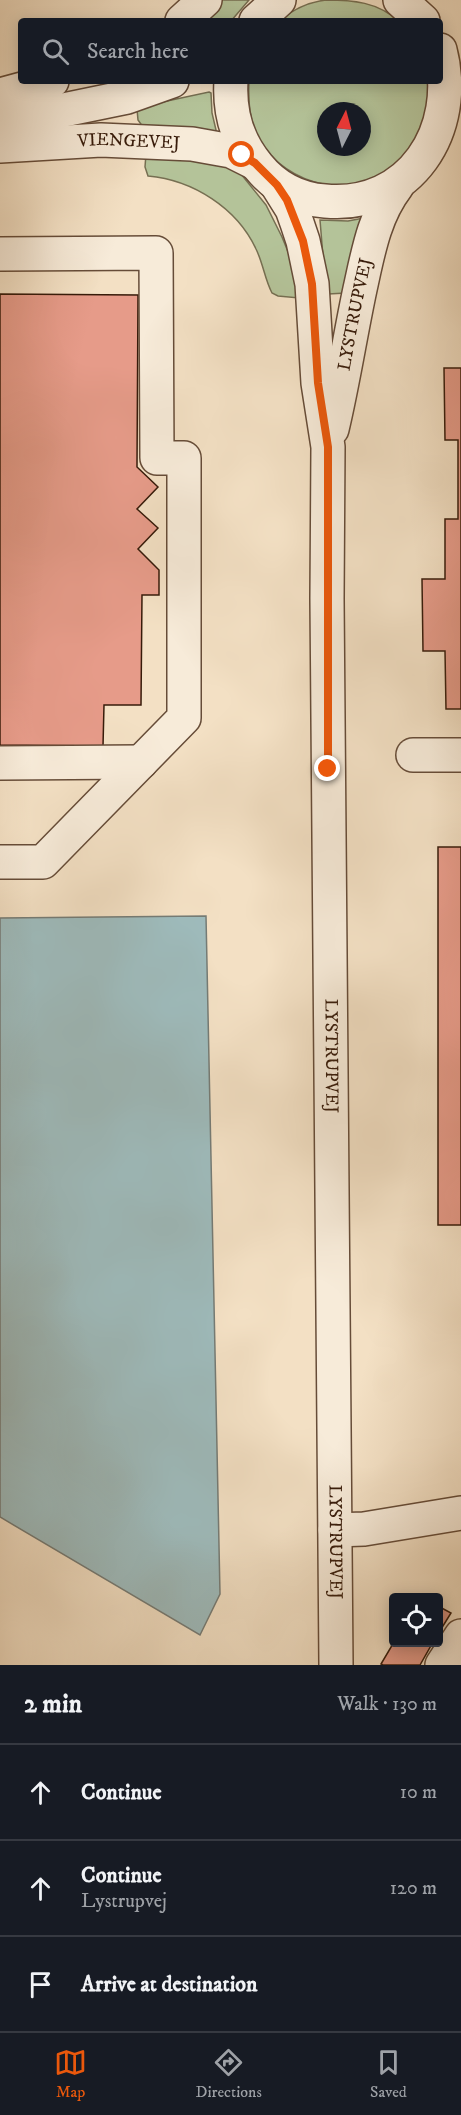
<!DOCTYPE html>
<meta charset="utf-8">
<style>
:root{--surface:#171b24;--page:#20242c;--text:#f1f3f6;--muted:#9ea1a6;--line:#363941;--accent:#ea580c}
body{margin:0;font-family:"IM FELL DW Pica",serif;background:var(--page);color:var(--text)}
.controls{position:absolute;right:18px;bottom:18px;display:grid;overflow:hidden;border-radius:6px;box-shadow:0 3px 15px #0003}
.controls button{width:54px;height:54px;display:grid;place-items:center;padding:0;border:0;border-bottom:2px solid var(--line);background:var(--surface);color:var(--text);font:30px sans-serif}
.compass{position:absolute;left:317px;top:102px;width:54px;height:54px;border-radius:50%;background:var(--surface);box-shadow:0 3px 15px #0003;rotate:6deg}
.stop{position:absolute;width:18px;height:18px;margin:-14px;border:4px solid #ea580c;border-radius:50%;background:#fff}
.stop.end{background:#ea580c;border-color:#fff;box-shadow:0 2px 6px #0008}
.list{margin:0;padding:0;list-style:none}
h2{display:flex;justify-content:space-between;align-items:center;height:78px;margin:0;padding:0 24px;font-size:26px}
h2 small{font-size:20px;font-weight:400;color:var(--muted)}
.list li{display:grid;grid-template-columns:39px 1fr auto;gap:18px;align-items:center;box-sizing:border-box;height:96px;padding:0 24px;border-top:2px solid var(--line)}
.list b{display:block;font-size:22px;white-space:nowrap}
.list p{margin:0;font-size:20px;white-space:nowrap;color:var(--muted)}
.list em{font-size:20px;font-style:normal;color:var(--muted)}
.icon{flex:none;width:33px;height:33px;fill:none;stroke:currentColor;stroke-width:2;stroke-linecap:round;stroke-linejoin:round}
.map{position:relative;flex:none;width:461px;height:1665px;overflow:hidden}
.search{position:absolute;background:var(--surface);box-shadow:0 3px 15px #0003;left:18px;right:18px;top:18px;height:66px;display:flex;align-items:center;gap:15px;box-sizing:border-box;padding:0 21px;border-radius:6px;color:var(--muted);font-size:22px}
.sheet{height:366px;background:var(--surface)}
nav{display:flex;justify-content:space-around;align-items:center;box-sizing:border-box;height:84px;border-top:2px solid var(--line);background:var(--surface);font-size:16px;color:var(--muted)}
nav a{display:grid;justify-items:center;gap:3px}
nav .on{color:var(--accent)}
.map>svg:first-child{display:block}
</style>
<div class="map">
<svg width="461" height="1665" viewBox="0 0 461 1665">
<rect width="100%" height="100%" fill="#f3e0c4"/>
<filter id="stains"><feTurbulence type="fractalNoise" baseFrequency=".00333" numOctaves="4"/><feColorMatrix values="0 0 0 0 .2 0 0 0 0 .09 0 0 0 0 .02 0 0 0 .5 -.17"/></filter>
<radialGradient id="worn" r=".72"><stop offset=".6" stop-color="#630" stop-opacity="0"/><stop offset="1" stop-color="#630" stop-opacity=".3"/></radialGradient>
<!-- green -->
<g fill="#b4c399" stroke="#766f52" stroke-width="1.5" fill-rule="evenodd">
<polygon points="217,0 249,0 231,21 195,21"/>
<path d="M326 0C353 0 378 2 398 21H279C292 10 309 2 326 0Z"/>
<path d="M249 81H430C430 100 426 121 418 139 415 148 403 156 397 163 357 203 286 187 259 139 249 122 248 100 249 81ZM326 111H362V147H326Z"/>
<polygon points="209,92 211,93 212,113 216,130 215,132 143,127 138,120 137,109 139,107"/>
<path d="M146 154 229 165 241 174 266 205 282 237 291 259 299 298 278 296 272 293C265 280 263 263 256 249 237 208 193 180 148 176L145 167Z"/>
<polygon points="364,218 346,293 328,294 326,293 320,220 348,221"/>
</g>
<!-- water -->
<polygon fill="#9ebbbc" stroke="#757b75" stroke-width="1.5" points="206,916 220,1594 200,1635 0,1517 0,918"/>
<!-- building -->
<g fill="#e69b89" stroke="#371b0a" stroke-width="1.5">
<polygon points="0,294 138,295 137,467 158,487 137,509 158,528 138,549 159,570 159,595 142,595 141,705 104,705 103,746 0,745"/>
<polygon points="444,368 461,368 461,709 446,709 445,651 423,651 422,579 445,579 445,519 458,519 458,440 445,440"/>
<rect x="438" y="847" width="23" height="378"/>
<polygon points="438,1606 451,1613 438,1634"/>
<polygon points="394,1642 433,1642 420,1665 383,1665 381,1664"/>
</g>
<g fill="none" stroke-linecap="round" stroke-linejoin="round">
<!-- minor casing -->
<g stroke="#664c38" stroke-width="36">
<g id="minor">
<polyline points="400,0 423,21"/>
<polyline points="182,21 205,0"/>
<polyline points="256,21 279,0"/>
<path d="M231 81C229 113 237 141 258 166 275 187 298 199 325 201 410 209 461 130 440 50"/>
<polyline points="0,95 52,81"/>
<polyline points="0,123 127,97 172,81"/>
<path id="s1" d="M0 146 101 140 192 144 231 151 255 163"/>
<path id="s2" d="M277 185 292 209 297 223 303 241 312 284 318 383 328 447 327 599 336 1665"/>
<polyline points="0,254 156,253 157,458 184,458 184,718 43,862 0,862"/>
<path id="s3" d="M332 429C343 383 350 336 360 289 368 253 374 216 397 186"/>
<polyline points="413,755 461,755"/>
<polyline points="0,763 141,762"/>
<polyline points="335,1530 364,1529 461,1513"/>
<polyline points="442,1665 461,1636"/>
</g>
</g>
<!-- minor -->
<use href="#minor" stroke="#f7ebd9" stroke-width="33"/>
</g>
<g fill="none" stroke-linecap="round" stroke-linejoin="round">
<!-- route -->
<polyline stroke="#ea580c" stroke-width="8" points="242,155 255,163 277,185 287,200 303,241 312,284 318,383 328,447 328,769"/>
</g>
<g text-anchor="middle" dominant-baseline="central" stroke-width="6" stroke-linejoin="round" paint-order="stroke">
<!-- street labels -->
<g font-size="18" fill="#371b0a" stroke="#f7ebd9">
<text stroke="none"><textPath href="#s1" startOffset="129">VIENGEVEJ</textPath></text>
<text stroke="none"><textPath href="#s3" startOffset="117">LYSTRUPVEJ</textPath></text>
<text stroke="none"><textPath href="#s2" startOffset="879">LYSTRUPVEJ</textPath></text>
<text stroke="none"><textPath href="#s2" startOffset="1365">LYSTRUPVEJ</textPath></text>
</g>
</g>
<rect width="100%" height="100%" filter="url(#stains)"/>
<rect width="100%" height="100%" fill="url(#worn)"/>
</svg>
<div class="controls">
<button><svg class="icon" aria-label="locate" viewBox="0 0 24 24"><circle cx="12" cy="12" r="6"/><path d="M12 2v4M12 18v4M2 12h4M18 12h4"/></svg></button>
</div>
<svg class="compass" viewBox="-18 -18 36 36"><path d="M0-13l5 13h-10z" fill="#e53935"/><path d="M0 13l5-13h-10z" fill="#9ea1a6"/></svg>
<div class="stop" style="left:242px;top:155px"></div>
<div class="stop end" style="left:328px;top:769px"></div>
<div class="search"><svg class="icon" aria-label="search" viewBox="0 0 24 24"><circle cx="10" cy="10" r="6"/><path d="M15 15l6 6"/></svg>Search here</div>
</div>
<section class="sheet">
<h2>2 min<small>Walk · 130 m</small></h2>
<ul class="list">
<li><svg class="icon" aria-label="ahead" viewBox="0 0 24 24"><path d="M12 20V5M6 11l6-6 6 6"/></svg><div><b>Continue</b></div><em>10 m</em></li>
<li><svg class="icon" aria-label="ahead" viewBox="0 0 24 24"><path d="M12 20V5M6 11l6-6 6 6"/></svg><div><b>Continue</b><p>Lystrupvej</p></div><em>120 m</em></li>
<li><svg class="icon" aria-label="arrive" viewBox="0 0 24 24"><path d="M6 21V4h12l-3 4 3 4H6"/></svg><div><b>Arrive at destination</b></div></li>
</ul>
</section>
<nav>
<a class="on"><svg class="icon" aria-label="map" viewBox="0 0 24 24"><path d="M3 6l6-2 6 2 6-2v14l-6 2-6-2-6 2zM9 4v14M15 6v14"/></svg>Map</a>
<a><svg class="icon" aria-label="directions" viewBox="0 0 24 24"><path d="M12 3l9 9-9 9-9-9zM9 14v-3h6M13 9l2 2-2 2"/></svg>Directions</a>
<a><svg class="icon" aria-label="saved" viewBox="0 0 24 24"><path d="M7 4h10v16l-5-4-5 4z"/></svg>Saved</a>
</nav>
